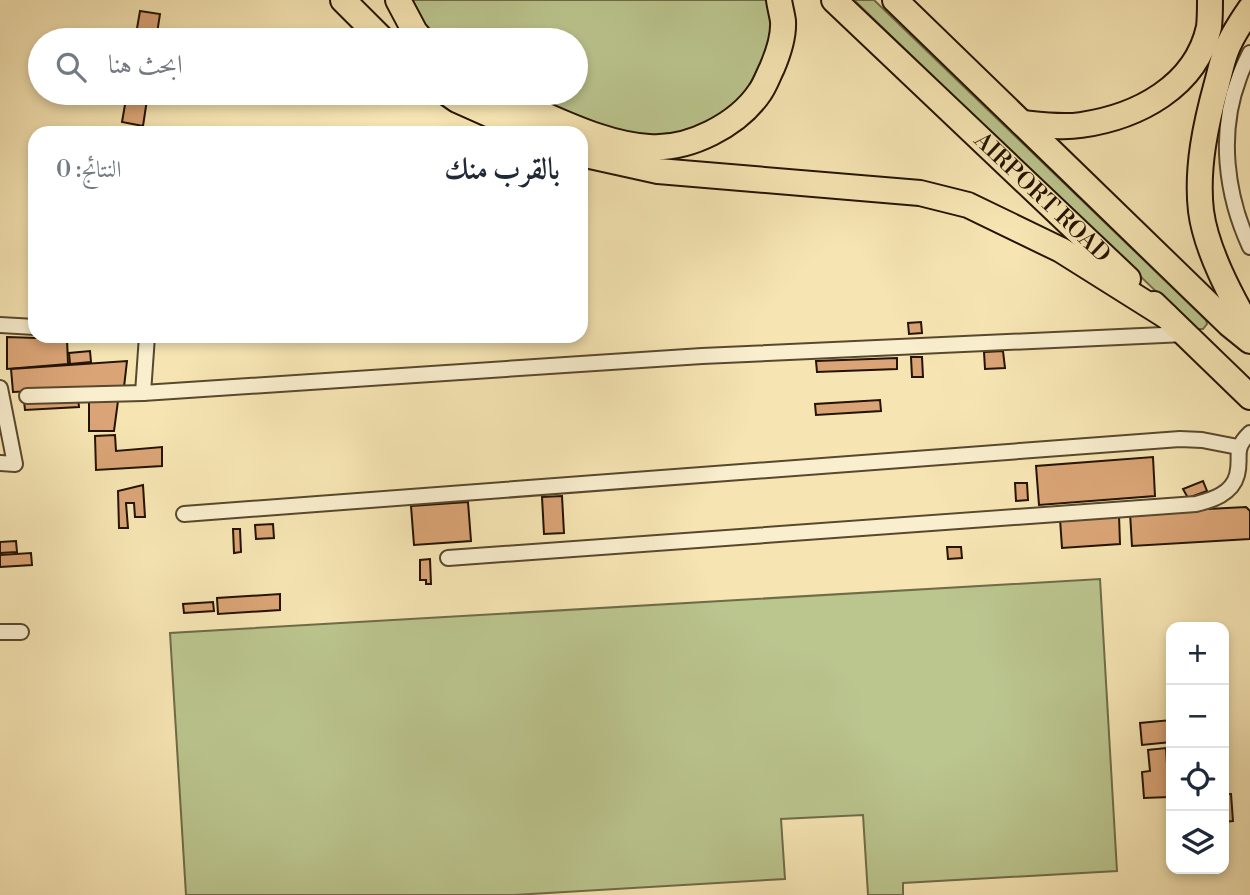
<!DOCTYPE html>
<html lang="ar">
<meta charset="utf-8">
<style>
:root{--surface:#fff;--page:#f6f6f7;--text:#1f2937;--muted:#747a83;--line:#e0e1e3}
body{margin:0;font-family:"Libre Bodoni",Amiri,serif;background:var(--page);color:var(--text);direction:rtl}
.controls{position:absolute;right:21px;bottom:21px;display:grid;overflow:hidden;border-radius:14px;box-shadow:0 4px 10px #0003}
.controls button{width:63px;height:63px;display:grid;place-items:center;padding:0;border:0;border-bottom:2px solid var(--line);background:var(--surface);color:var(--text);font:35px sans-serif}
.list{margin:0;padding:0;list-style:none}
h2{display:flex;justify-content:space-between;align-items:center;height:91px;margin:0;padding:0 28px;font-size:30px}
h2 small{font-size:23px;font-weight:400;color:var(--muted)}
.icon{flex:none;width:38px;height:38px;fill:none;stroke:currentColor;stroke-width:2;stroke-linecap:round;stroke-linejoin:round}
.map{position:relative;flex:none;width:1250px;height:895px;overflow:hidden;direction:ltr}
.search{position:absolute;background:var(--surface);box-shadow:0 4px 10px #0003;left:28px;top:28px;width:560px;height:77px;display:flex;align-items:center;gap:18px;box-sizing:border-box;padding:0 24px;border-radius:38px;color:var(--muted);font-size:26px}
.panel{position:absolute;background:var(--surface);box-shadow:0 4px 10px #0003;left:28px;top:126px;width:560px;height:217px;border-radius:21px;direction:rtl}
.map>svg:first-child{display:block}
</style>
<div class="map">
<svg width="1250" height="895" viewBox="0 0 1250 895">
<rect width="100%" height="100%" fill="#f6e5b3"/>
<filter id="stains"><feTurbulence type="fractalNoise" baseFrequency=".00286" numOctaves="4"/><feColorMatrix values="0 0 0 0 .2 0 0 0 0 .09 0 0 0 0 .02 0 0 0 .5 -.17"/></filter>
<radialGradient id="worn" r=".72"><stop offset=".6" stop-color="#630" stop-opacity="0"/><stop offset="1" stop-color="#630" stop-opacity=".3"/></radialGradient>
<!-- green -->
<g fill="#bbc58e" stroke="#6f6c47" stroke-width="2">
<polygon points="408,0 768,0 771,9 772,38 756,84 715,121 684,132 643,136 616,130 517,93 576,93 576,40 435,40 413,15"/>
<polygon points="854,0 874,0 1206,320 1207,324 1203,329 1195,329"/>
<polygon points="1100,579 1117,871 903,883 903,895 868,895 863,815 781,819 785,879 514,895 186,895 170,633"/>
</g>
<!-- building -->
<g fill="#daa476" stroke="#231300" stroke-width="2">
<polygon points="140,11 160,14 156,40 135,40"/>
<polygon points="127,93 148,93 143,126 122,122"/>
<polygon points="921,322 922,333 909,334 908,323"/>
<polygon points="7,337 67,339 68,364 7,369"/>
<polygon points="90,351 91,362 70,364 69,353"/>
<polygon points="1003,351 1005,368 985,369 984,352"/>
<polygon points="911,357 922,357 923,377 912,377"/>
<polygon points="897,358 897,369 817,372 816,361"/>
<polygon points="127,361 124,387 13,392 11,369"/>
<polygon points="78,397 79,407 25,410 24,401"/>
<polygon points="89,400 118,401 114,431 89,431"/>
<polygon points="880,400 881,411 816,415 815,404"/>
<polygon points="115,435 116,451 162,447 162,466 96,470 95,436"/>
<polygon points="1153,457 1155,496 1039,505 1036,466"/>
<polygon points="1203,481 1207,491 1188,498 1183,489"/>
<polygon points="1015,483 1027,483 1028,500 1016,501"/>
<polygon points="143,485 145,517 135,517 134,503 126,503 128,528 119,528 118,491"/>
<polygon points="562,496 564,533 544,534 542,497"/>
<polygon points="468,502 471,541 414,545 411,506"/>
<polygon points="1246,507 1250,511 1250,539 1132,546 1130,513"/>
<polygon points="1119,515 1120,544 1062,548 1060,519"/>
<polygon points="273,524 274,538 256,539 255,525"/>
<polygon points="233,529 240,529 241,552 234,553"/>
<polygon points="16,541 17,552 0,553 0,542"/>
<polygon points="947,547 961,547 962,558 948,559"/>
<polygon points="31,553 32,565 0,567 0,555"/>
<polygon points="430,559 431,584 426,584 426,580 420,580 420,560"/>
<polygon points="280,594 280,610 218,614 217,598"/>
<polygon points="213,602 214,611 184,613 183,604"/>
<polygon points="1171,720 1171,742 1142,745 1140,723"/>
<polygon points="1166,748 1169,797 1144,798 1142,772 1150,771 1148,750"/>
<polygon points="1224,794 1231,794 1233,821 1224,822"/>
</g>
<g fill="none" stroke-linecap="round" stroke-linejoin="round">
<!-- minor casing -->
<g stroke="#58482d" stroke-width="18">
<g id="minor">
<path d="M1250 53C1246 61 1242 69 1239 78 1218 133 1226 195 1250 247"/>
<polyline points="0,325 35,327"/>
<polyline points="0,388 15,464 0,463"/>
<polyline points="143,393 702,356 1185,334"/>
<polyline points="27,396 143,393 147,336"/>
<polyline points="184,514 1180,439 1202,440 1238,447"/>
<path d="M448 558 1196 504C1212 500 1232 494 1237 475 1242 456 1232 450 1250 433"/>
<polyline points="0,632 21,632"/>
</g>
</g>
<!-- trunk casing -->
<g stroke="#231300" stroke-width="28">
<g id="trunk">
<polyline points="343,0 383,40"/>
<polyline points="398,0 415,32 422,40"/>
<path id="s1" d="M834 0 1128 279"/>
<polyline points="895,0 1229,324 1250,341"/>
<path d="M1250 9C1241 22 1231 37 1226 51 1222 61 1220 72 1217 83 1206 123 1196 168 1201 211 1206 250 1231 296 1250 330"/>
<polyline points="447,93 457,100 531,133"/>
<path d="M498 93C514 102 531 108 547 116 579 130 614 145 649 147 689 150 738 125 760 92 765 85 768 76 772 68 778 54 784 37 783 21 782 14 780 7 779 0"/>
<path d="M1022 123C1041 125 1062 128 1081 125 1137 117 1196 87 1209 27 1210 18 1210 9 1210 0"/>
<polyline points="581,154 658,171 920,193 968,205 1061,250 1166,316"/>
<polyline points="1154,304 1250,397"/>
</g>
</g>
<!-- minor -->
<use href="#minor" stroke="#f9eece" stroke-width="14"/>
<!-- trunk -->
<use href="#trunk" stroke="#f6e5b3" stroke-width="24"/>
</g>
<g text-anchor="middle" dominant-baseline="central" stroke-width="6" stroke-linejoin="round" paint-order="stroke">
<!-- street labels -->
<g font-size="23" fill="#231300" stroke="#f9eece">
<text stroke="none"><textPath href="#s1" startOffset="287">AIRPORT ROAD</textPath></text>
</g>
</g>
<rect width="100%" height="100%" filter="url(#stains)"/>
<rect width="100%" height="100%" fill="url(#worn)"/>
</svg>
<div class="controls">
<button>+</button>
<button>−</button>
<button><svg class="icon" aria-label="locate" viewBox="0 0 24 24"><circle cx="12" cy="12" r="6"/><path d="M12 2v4M12 18v4M2 12h4M18 12h4"/></svg></button>
<button><svg class="icon" aria-label="layers" viewBox="0 0 24 24"><path d="M12 4l9 5-9 5-9-5zM3 14l9 5 9-5"/></svg></button>
</div>
<div class="search"><svg class="icon" aria-label="search" viewBox="0 0 24 24"><circle cx="10" cy="10" r="6"/><path d="M15 15l6 6"/></svg>ابحث هنا</div>
<section class="panel">
<h2>بالقرب منك<small>النتائج: 0</small></h2>
<ul class="list">
</ul>
</section>
</div>
